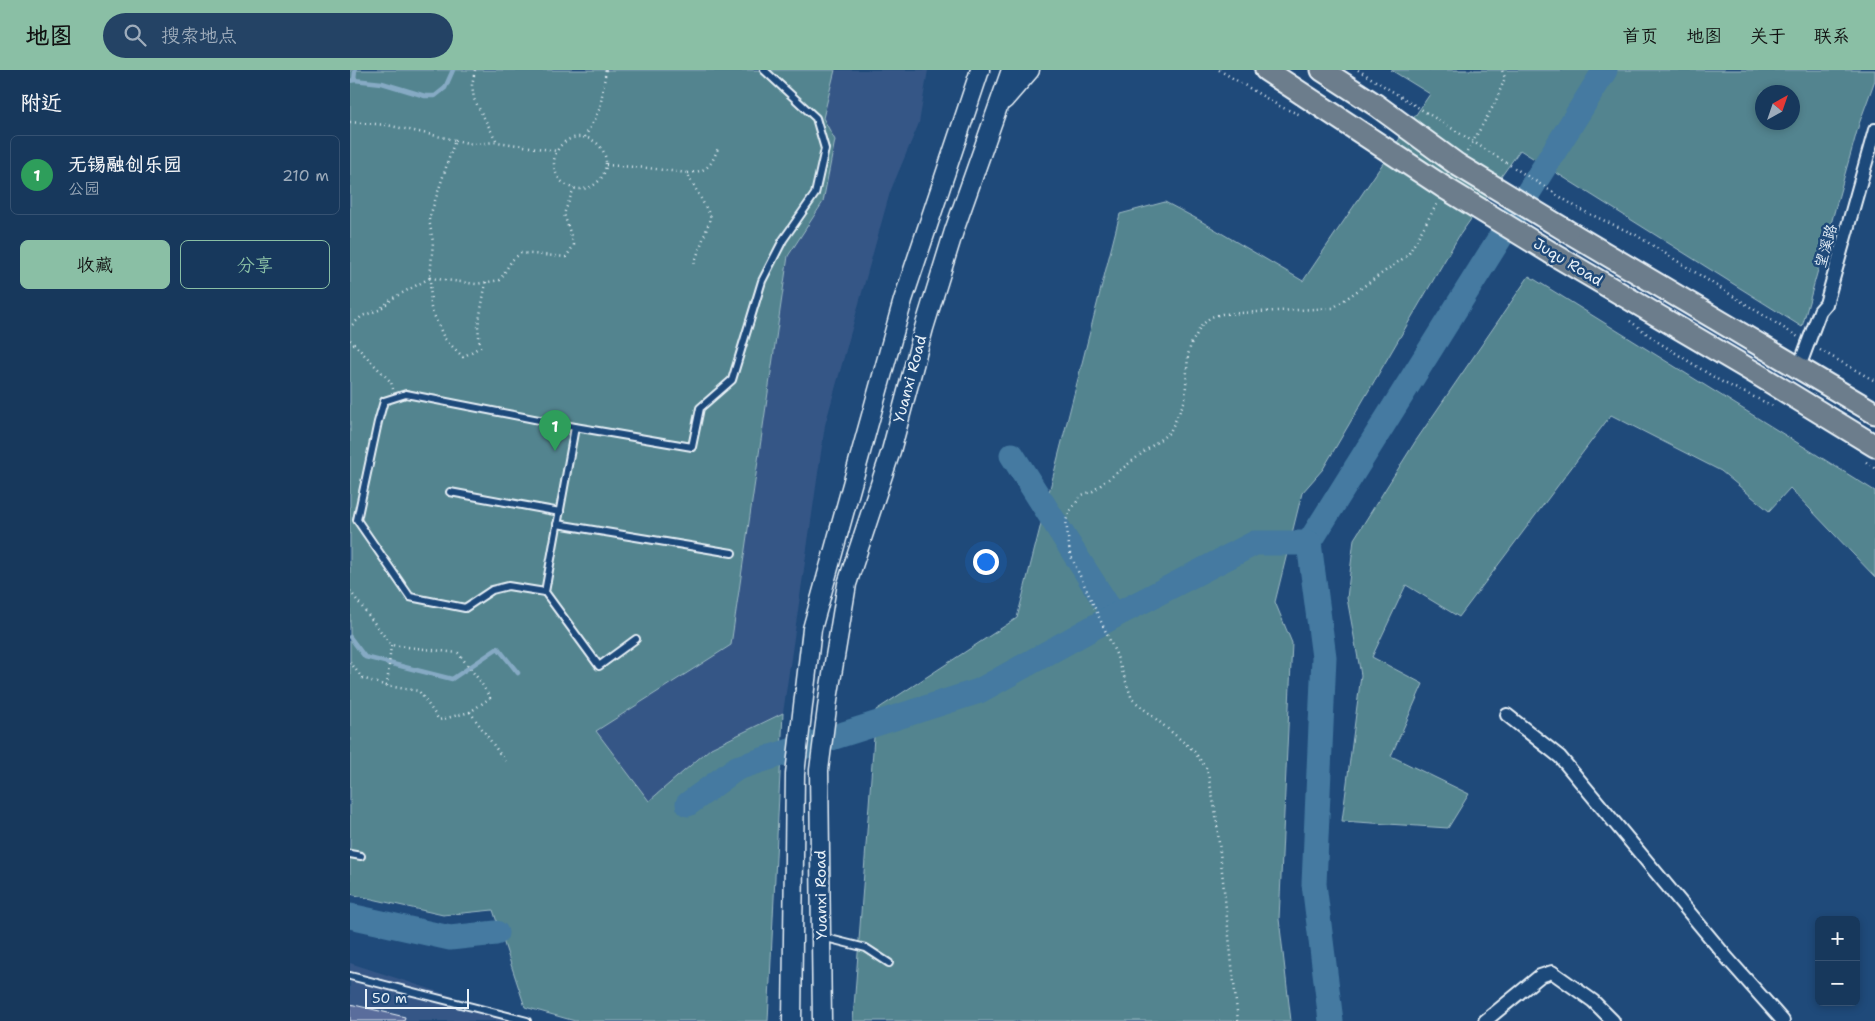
<!DOCTYPE html>
<html lang="zh">
<meta charset="utf-8">
<style>
:root{--surface:#17385c;--page:#244365;--text:#f1f3f6;--muted:#9eacbb;--line:#365272;--accent:#8abfa5}
body{margin:0;font-family:"Shantell Sans","LXGW WenKai TC",sans-serif;background:var(--page);color:var(--text)}
.controls{position:absolute;right:15px;bottom:15px;display:grid;overflow:hidden;border-radius:8px;box-shadow:0 2px 8px #0003}
.controls button{width:45px;height:45px;display:grid;place-items:center;padding:0;border:0;border-bottom:1px solid var(--line);background:var(--surface);color:var(--text);font:25px sans-serif}
.compass{position:absolute;left:1405px;top:15px;width:45px;height:45px;border-radius:50%;background:var(--surface);box-shadow:0 2px 8px #0003;rotate:40deg}
.scale{position:absolute;left:15px;bottom:12px;width:104px;box-sizing:border-box;padding-left:5px;border:2px solid #e8f1f8;border-top:0;font-size:14px;line-height:18px;white-space:nowrap;color:#e8f1f8;-webkit-text-stroke:4px #1f4a7a;paint-order:stroke}
.you{position:absolute;left:635px;top:491px;width:18px;height:18px;margin:-12px;border:4px solid #fff;border-radius:50%;background:#1a73e8;box-shadow:0 0 0 8px #1a73e833}
.badge{display:grid;place-items:center;width:32px;height:32px;border-radius:50%;background:var(--accent);color:#fff;font-size:16px;font-weight:700}
.pin{position:absolute;translate:-50% -41px;filter:drop-shadow(0 1px 2px #0008)}
.pin::after{content:'';position:absolute;top:26px;width:18px;height:15px;background:inherit;clip-path:polygon(0 0,100% 0,50% 100%)}
.list{margin:0;padding:0;list-style:none}
h2{display:flex;justify-content:space-between;align-items:center;height:65px;margin:0;padding:0 20px;font-size:21px}
h2 small{font-size:16px;font-weight:400;color:var(--muted)}
.list li{display:grid;grid-template-columns:32px 1fr auto;gap:15px;align-items:center;box-sizing:border-box;height:80px;margin:0 10px 10px;padding:0 10px;border:1px solid var(--line);border-radius:8px}
.list b{display:block;font-size:19px;white-space:nowrap}
.list p{margin:0;font-size:16px;white-space:nowrap;color:var(--muted)}
.list em{font-size:16px;font-style:normal;color:var(--muted)}
.actions{display:flex;gap:10px;padding:15px 20px}
.actions a{flex:1;padding:11px 0;border:1px solid var(--accent);border-radius:8px;text-align:center;font-size:18px;color:var(--accent)}
.actions .main{background:var(--accent);color:#111}
.icon{flex:none;width:28px;height:28px;fill:none;stroke:currentColor;stroke-width:2;stroke-linecap:round;stroke-linejoin:round}
.map{position:relative;flex:none;width:1525px;height:951px;overflow:hidden}
header{display:flex;align-items:center;gap:30px;box-sizing:border-box;height:70px;padding:0 25px;background:var(--accent);color:#111}
header strong{font-size:24px}
nav{display:flex;gap:28px;margin-inline-start:auto;font-size:18px}
.search{width:350px;height:45px;background:var(--page);display:flex;align-items:center;gap:12px;box-sizing:border-box;padding:0 18px;border-radius:28px;color:var(--muted);font-size:19px}
main{display:flex}
aside{flex:1;background:var(--surface)}
.map>svg:first-child{display:block}
</style>
<header>
<strong>地图</strong>
<div class="search"><svg class="icon" aria-label="search" viewBox="0 0 24 24"><circle cx="10" cy="10" r="6"/><path d="M15 15l6 6"/></svg>搜索地点</div>
<nav><a>首页</a><a>地图</a><a>关于</a><a>联系</a></nav>
</header>
<main>
<aside>
<h2>附近<small></small></h2>
<ul class="list">
<li><span class="badge" style="background:#2e9e5b">1</span><div><b>无锡融创乐园</b><p>公园</p></div><em>210 m</em></li>
</ul>
<div class="actions"><a class="main">收藏</a><a>分享</a></div>
</aside>
<div class="map">
<svg width="1525" height="951" viewBox="0 0 1525 951">
<rect width="100%" height="100%" fill="#1f4a7a"/>
<filter id="ink" filterUnits="userSpaceOnUse"><feTurbulence type="fractalNoise" baseFrequency=".02" numOctaves="2"/><feDisplacementMap in="SourceGraphic" scale="10" xChannelSelector="R" yChannelSelector="G"/><feConvolveMatrix kernelMatrix="1 2 1 2 8 2 1 2 1" color-interpolation-filters="sRGB"/></filter>
<g filter="url(#ink)">
<!-- built -->
<g fill="#355786">
<polygon points="485,0 578,0 569,53 540,122 475,355 433,643 361,678 299,732 245,661 381,575 438,186 473,132 485,70 473,48"/>
<polygon points="0,893 178,951 0,951"/>
</g>
<!-- green -->
<g fill="#52848f" stroke="#9dbac4" fill-rule="evenodd">
<polygon points="0,0 485,0 473,48 485,70 473,132 438,186 381,575 246,661 299,731 361,678 433,643 418,951 225,951 175,937 143,840 93,845 0,824"/>
<path d="M1041 0H1525V10L1509 54 1452 257 1170 80 1109 166 973 399 952 423 925 532 942 573 929 849 941 951H503L526 640 667 548 770 144 815 132 849 150 953 211 1080 24ZM1412 22H1442V52H1412Z"/>
<polygon points="1179,206 1525,421 1525,507 1440,418 1419,441 1371,401 1261,345 1109,547 1056,515 1022,587 1073,614 1041,686 1119,724 1098,758 992,751 1011,605 997,528 1004,469 1065,372"/>
</g>
<g fill="none" stroke-linecap="round" stroke-linejoin="round">
<!-- stream -->
<g stroke="#86aac4" stroke-width="4.5">
<polyline points="4,10 32,13 75,26 85,26 95,18 103,0"/>
<polyline points="0,11 4,10 5,0"/>
<polyline points="0,567 15,587 102,609 148,578 168,603"/>
</g>
<!-- river -->
<g stroke="#447aa1" stroke-width="25">
<polyline points="662,385 764,546"/>
<polyline points="959,473 1255,0"/>
<polyline points="338,734 387,698 629,621 764,546 905,473 959,473 974,587 964,814 981,951"/>
<polyline points="0,846 100,868 146,863"/>
</g>
</g>
<!-- building -->
<polygon fill="#5a6d9c" stroke="#e8f1f8" points="0,934 55,947 54,951 0,951"/>
<g fill="none" stroke-linecap="round" stroke-linejoin="round">
<!-- service casing -->
<g stroke="#e8f1f8" stroke-width="10">
<g id="service">
<polyline points="225,357 195,522 249,596 286,569"/>
<polyline points="100,422 210,442"/>
<polyline points="207,454 382,483"/>
<polyline points="195,522 158,516 142,520 115,538 60,527 7,450 28,352 34,331 56,324 225,357 342,377 350,338 382,310 412,211 433,170 465,124 475,79 466,48 414,0"/>
<polyline points="0,784 11,786"/>
<polyline points="472,867 516,878 539,893"/>
<polyline points="0,906 177,951"/>
</g>
</g>
<!-- minor casing -->
<g stroke="#e8f1f8" stroke-width="16">
<g id="minor">
<polyline points="1449,297 1470,241 1476,234 1525,60"/>
<polyline points="1157,645 1210,687 1378,889 1433,951"/>
<polyline points="1135,951 1190,906 1202,902 1243,931 1263,951"/>
</g>
</g>
<!-- secondary casing -->
<g stroke="#e8f1f8" stroke-width="21">
<g id="secondary">
<polyline points="654,30 680,0"/>
<polyline points="442,951 445,704 462,559 553,230 630,0"/>
<polyline points="472,951 469,700 479,623 497,514 541,381 574,258 604,161 661,0"/>
</g>
</g>
<!-- trunk casing -->
<g stroke="#e8f1f8" stroke-width="25">
<g id="trunk">
<polyline points="916,0 1095,118"/>
<polyline points="972,0 1026,35 1108,95"/>
<polyline points="1217,161 1525,343"/>
<polyline points="1203,184 1407,304 1525,376"/>
</g>
</g>
<!-- path -->
<g stroke="#e8f1f8" stroke-width="2.5" stroke-dasharray="1 4" stroke-linecap="butt">
<polyline points="125,0 122,15 124,29 147,72"/>
<polyline points="869,0 931,37 951,45"/>
<polyline points="1008,0 1122,71"/>
<polyline points="0,52 37,55 105,70 79,149 83,172 80,208 43,228 29,240 12,246 0,257"/>
<polyline points="235,67 250,38 256,0"/>
<circle cx="230" cy="93" r="26"/>
<polyline points="105,70 122,74 147,72 207,81"/>
<polyline points="1117,82 1145,33 1155,8 1152,0"/>
<polyline points="256,95 298,98 337,103 361,147 344,194"/>
<path d="M338 103C358 101 361 96 368 78"/>
<polyline points="1231,140 1286,165 1448,267"/>
<polyline points="136,212 128,256 130,277 113,287 94,268 81,238 80,208 126,214 150,210 162,190 171,183 216,187 224,175 214,144 224,118"/>
<polyline points="1280,251 1308,272 1370,311 1423,336"/>
<polyline points="0,270 41,312 43,319"/>
<polyline points="1470,280 1525,311"/>
<polyline points="1516,392 1525,398"/>
<polyline points="0,521 41,575 108,583 130,611 140,628 120,642 155,691"/>
<polyline points="0,592 12,608 37,616 69,621 89,650 120,642"/>
<polyline points="37,616 41,575"/>
<polyline points="888,951 866,745 857,699 843,680 782,629 766,584 720,484 716,451 719,442 732,425 743,421 820,362 835,330 838,285 841,274 852,255 861,247 872,244 983,238 1058,185 1088,132"/>
</g>
<!-- service -->
<use href="#service" stroke="#1f4a7a" stroke-width="6"/>
<!-- minor -->
<use href="#minor" stroke="#1f4a7a" stroke-width="12"/>
<!-- secondary -->
<use href="#secondary" stroke="#1f4a7a" stroke-width="18"/>
<!-- trunk -->
<use href="#trunk" stroke="#6c7d8c" stroke-width="21"/>
<!-- trunk-bridge casing -->
<g stroke="#e8f1f8" stroke-width="25" stroke-linecap="butt">
<g id="trunk-bridge">
<polyline points="1108,95 1217,161"/>
<polyline points="1095,118 1203,184"/>
</g>
</g>
<!-- path-bridge -->
<polyline stroke="#e8f1f8" stroke-width="2.5" stroke-dasharray="1 4" stroke-linecap="butt" points="1122,71 1231,140"/>
<!-- trunk-bridge -->
<use href="#trunk-bridge" stroke="#6c7d8c" stroke-width="21"/>
</g>
</g>
<g text-anchor="middle" dominant-baseline="central" stroke-width="5" stroke-linejoin="round" paint-order="stroke">
<!-- street labels -->
<g font-size="15" fill="#e8f1f8" stroke="#1f4a7a">
<text transform="translate(1476 176) rotate(-74)">望溪路</text>
<text transform="translate(1218 192) rotate(31)">Juqu Road</text>
<text transform="translate(560 309) rotate(-75)">Yuanxi Road</text>
<text transform="translate(471 825) rotate(-91)">Yuanxi Road</text>
</g>
</g>
</svg>
<div class="controls">
<button>+</button>
<button>−</button>
</div>
<svg class="compass" viewBox="-18 -18 36 36"><path d="M0-13l5 13h-10z" fill="#e53935"/><path d="M0 13l5-13h-10z" fill="#9eacbb"/></svg>
<div class="scale">50 m</div>
<div class="you"></div>
<div class="pin badge" style="left:205px;top:381px;background:#2e9e5b">1</div>
</div>
</main>
